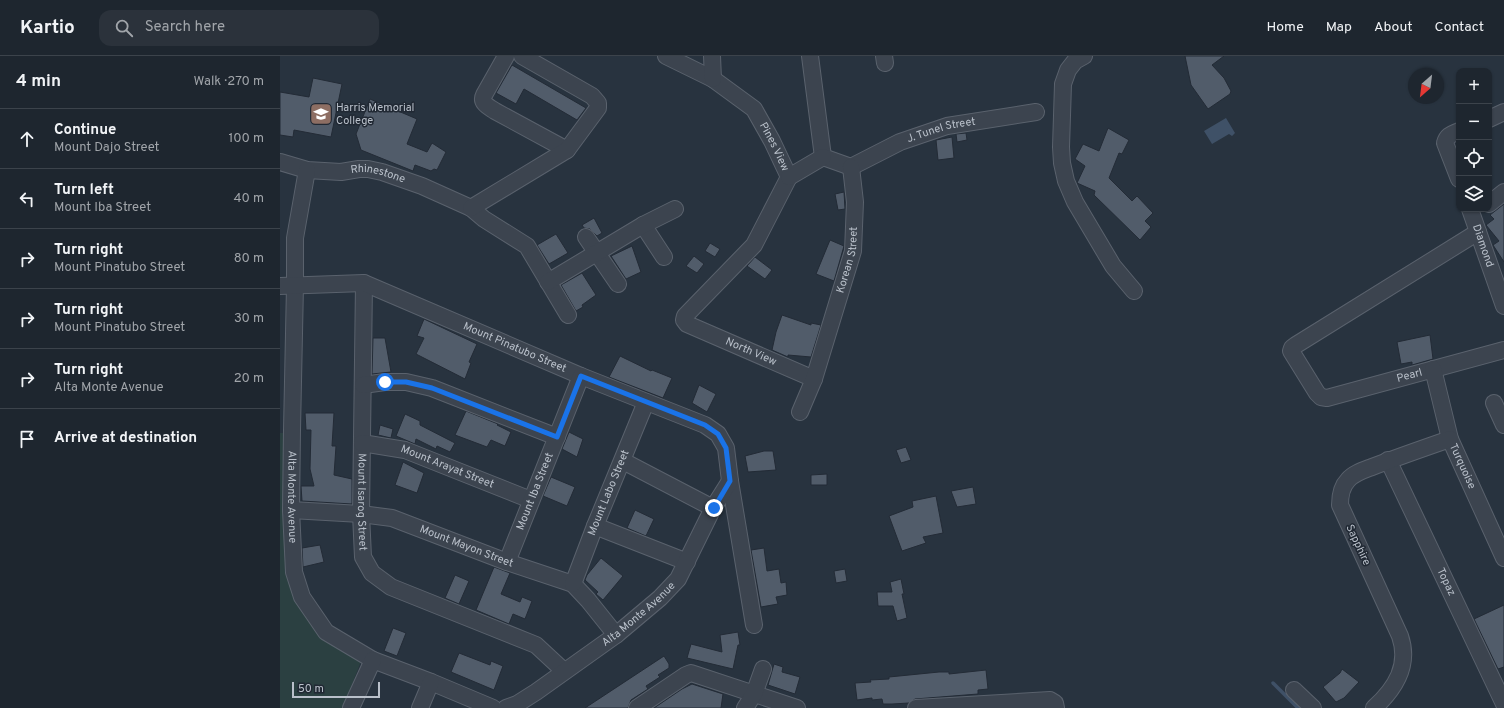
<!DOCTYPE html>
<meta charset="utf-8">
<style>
:root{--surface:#1e262f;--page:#2b323b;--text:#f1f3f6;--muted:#a1a5aa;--line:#3c434b}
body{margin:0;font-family:Overpass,sans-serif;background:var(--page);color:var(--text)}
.controls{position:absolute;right:12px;top:12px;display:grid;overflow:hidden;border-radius:8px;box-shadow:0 1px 3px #0004}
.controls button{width:36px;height:36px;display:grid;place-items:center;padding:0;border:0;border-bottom:1px solid var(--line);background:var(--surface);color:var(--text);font:20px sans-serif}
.compass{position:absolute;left:1128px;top:12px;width:36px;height:36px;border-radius:50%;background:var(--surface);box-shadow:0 1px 3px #0004;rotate:208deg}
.scale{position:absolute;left:12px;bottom:10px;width:88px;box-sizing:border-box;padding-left:4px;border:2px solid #b9c0ca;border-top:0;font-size:11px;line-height:14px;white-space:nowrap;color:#b9c0ca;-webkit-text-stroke:3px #212934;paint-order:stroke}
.stop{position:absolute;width:12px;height:12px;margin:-9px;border:3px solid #1a73e8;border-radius:50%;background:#fff}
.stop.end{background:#1a73e8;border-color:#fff;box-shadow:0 1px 4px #0008}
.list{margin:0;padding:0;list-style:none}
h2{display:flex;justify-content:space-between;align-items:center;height:52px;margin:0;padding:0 16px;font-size:17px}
h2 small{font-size:13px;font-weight:400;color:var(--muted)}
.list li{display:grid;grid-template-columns:26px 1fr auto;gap:12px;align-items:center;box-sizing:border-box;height:60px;padding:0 16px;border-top:1px solid var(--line)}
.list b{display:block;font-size:15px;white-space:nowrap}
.list p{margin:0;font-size:13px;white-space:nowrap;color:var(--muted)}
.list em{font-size:13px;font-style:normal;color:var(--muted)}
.icon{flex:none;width:22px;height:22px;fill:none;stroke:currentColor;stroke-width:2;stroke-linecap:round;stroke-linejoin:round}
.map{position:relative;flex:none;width:1224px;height:652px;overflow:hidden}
header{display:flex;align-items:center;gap:24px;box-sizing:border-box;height:56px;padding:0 20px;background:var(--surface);border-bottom:1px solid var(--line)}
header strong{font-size:19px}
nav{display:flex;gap:22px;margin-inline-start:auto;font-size:14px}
.search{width:280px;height:36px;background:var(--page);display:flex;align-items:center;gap:10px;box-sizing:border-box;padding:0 14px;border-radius:12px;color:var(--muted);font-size:15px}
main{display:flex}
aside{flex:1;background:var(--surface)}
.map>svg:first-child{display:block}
</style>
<header>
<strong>Kartio</strong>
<div class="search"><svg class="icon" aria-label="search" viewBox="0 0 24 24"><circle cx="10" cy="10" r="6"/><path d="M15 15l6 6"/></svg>Search here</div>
<nav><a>Home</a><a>Map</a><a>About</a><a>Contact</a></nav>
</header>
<main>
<aside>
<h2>4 min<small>Walk · 270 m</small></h2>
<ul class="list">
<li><svg class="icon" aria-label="ahead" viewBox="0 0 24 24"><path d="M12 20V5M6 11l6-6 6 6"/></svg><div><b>Continue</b><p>Mount Dajo Street</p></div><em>100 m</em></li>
<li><svg class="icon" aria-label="left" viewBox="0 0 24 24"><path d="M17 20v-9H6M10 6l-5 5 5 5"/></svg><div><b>Turn left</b><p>Mount Iba Street</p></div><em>40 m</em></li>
<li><svg class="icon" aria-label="right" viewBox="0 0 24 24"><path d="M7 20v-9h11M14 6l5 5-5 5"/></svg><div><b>Turn right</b><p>Mount Pinatubo Street</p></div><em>80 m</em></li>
<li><svg class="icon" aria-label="right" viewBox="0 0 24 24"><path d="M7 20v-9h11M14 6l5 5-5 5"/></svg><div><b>Turn right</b><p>Mount Pinatubo Street</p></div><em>30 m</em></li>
<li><svg class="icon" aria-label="right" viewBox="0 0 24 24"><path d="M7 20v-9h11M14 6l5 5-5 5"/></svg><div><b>Turn right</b><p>Alta Monte Avenue</p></div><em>20 m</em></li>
<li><svg class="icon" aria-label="arrive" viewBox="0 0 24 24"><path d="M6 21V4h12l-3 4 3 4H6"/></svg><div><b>Arrive at destination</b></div></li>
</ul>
</aside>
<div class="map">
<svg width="1224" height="652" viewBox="0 0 1224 652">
<rect width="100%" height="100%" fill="#28333f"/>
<!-- green -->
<polygon fill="#2b4041" points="0,377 9,377 18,544 83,600 63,652 0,652"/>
<!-- water -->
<polygon fill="#3f5167" points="946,62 955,77 952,80 949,78 932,88 924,75"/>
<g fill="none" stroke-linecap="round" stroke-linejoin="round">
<!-- stream -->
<polyline stroke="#3f5167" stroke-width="3.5" points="993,627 1018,652"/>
</g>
<!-- building -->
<g fill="#515c6a" stroke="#232b36">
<polygon points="905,0 944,0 932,9 944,22 951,35 950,38 928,53 911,29"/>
<polygon points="232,9 306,52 297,64 244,33 236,48 216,37"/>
<polygon points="33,22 62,28 51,81 14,74 13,81 0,79 0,36 29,41"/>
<polygon points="90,43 137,63 127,88 147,96 152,87 166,96 157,114 154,113 151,115 135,109 133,115 81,94 76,78"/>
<polygon points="828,72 849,84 842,98 839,97 829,122 852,145 857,140 873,157 865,165 871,171 860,184 814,139 815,135 797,127 805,110 795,103 803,88 819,95"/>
<polygon points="686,77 687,84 677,86 676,78"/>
<polygon points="672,81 674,102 658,104 656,84"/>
<polygon points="564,136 565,153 558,154 555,138"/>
<polygon points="1224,148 1224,206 1213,189 1219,185 1206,169 1214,163 1210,159"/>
<polygon points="314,162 322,177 317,180 310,173 304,172 302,169"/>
<polygon points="276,178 288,197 269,208 257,189"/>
<polygon points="550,184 564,190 554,225 536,218"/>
<polygon points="430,187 440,193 435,201 425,195"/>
<polygon points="352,190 361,216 346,223 331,200"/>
<polygon points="414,200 424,208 417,217 406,210"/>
<polygon points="475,201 492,214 485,223 467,210"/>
<polygon points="302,217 316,239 302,249 303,251 296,255 281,229"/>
<polygon points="502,259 531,269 531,267 541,269 531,301 508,299 508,301 492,294 496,276"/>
<polygon points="144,263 197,288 189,306 191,307 185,323 136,298 144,282 137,280"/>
<polygon points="1150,279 1153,303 1132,309 1132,306 1121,308 1117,286"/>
<polygon points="93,282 105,282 111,316 92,318"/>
<polygon points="340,300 371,315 372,314 392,322 383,342 329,321"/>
<polygon points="419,329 436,338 427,356 412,347"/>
<polygon points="186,355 218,368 217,369 231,376 225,390 211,384 207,391 175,379"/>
<polygon points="25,357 54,357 52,390 56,390 54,419 72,423 72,448 22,445 21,430 34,430 30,413 31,374 26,374"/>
<polygon points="125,358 140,365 140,369 175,387 170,396 157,390 156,393 136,383 135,388 116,380"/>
<polygon points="100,369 113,373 111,382 98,379"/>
<polygon points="289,376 303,383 297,401 282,393"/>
<polygon points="626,391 631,404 621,407 616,394"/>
<polygon points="484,395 493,395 496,414 468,416 465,400"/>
<polygon points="123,406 144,417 137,437 115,429"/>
<polygon points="547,418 547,429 531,429 531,419"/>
<polygon points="271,421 295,431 287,450 263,440"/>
<polygon points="693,431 696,448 677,451 671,435"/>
<polygon points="656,440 663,477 643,481 646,487 622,495 609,460 633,451 632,445"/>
<polygon points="355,454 374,463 366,480 347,472"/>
<polygon points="40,489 44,506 23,511 22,492"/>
<polygon points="484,492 487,515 499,513 501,527 506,526 507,539 496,541 498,548 481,551 471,494"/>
<polygon points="321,502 343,520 323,544 316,538 318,536 305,524 307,519"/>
<polygon points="214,511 230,517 221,538 240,546 242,541 252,545 245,563 233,558 229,568 196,554"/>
<polygon points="565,513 567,525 556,527 554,515"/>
<polygon points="175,519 189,525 179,548 165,542"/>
<polygon points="621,523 624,538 622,538 627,562 617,565 613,550 598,550 597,536 612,536 610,526"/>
<polygon points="1224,549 1224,611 1218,613 1194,563"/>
<polygon points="113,572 126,577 117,600 104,595"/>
<polygon points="458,576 460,589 458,589 453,613 407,602 411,588 442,596 440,579"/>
<polygon points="179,597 210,609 211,605 223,610 214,634 171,616"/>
<polygon points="384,600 389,608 389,612 378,619 380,621 366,630 368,633 351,644 348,652 305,652"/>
<polygon points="494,608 503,611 502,616 520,621 515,638 488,629"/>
<polygon points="1062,613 1079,626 1064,642 1056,646 1043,631 1060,617"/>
<polygon points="706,614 708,633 698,634 698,638 635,643 629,647 612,648 603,648 602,643 592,644 592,642 577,644 575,627 591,626 590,624 609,623 609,621 659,616 669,616 669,618"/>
<polygon points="412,628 443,638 441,652 374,652 402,633"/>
</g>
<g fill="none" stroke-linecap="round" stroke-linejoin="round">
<!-- minor casing -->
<g stroke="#5a626d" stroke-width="18">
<g id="minor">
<path d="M226 0 204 39C200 47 209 51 215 55L287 94"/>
<path id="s1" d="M386 0 433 23 474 53 492 85 509 121 474 189 405 260 404 264 407 268 534 323"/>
<polyline points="432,0 433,23"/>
<polyline points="530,0 543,101"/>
<polyline points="604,0 605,7"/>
<polyline points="804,0 795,5 788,14 783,28 781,91 782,107 786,125 795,146 833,210 854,235"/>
<polyline points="1209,63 1224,56"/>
<path d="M1179 75C1172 78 1167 79 1165 87L1179 123"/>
<polyline points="543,101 571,111"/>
<path id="s2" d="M0 106 27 114 61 116 79 113H88L102 116 142 130 191 152 204 163 247 190 288 259"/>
<path id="s3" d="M571 111 620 86 667 70 756 56"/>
<path id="s4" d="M27 114 15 182V229L12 374 11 454 14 516 22 541 46 576 93 604 151 626 213 652"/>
<polyline points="509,121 543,101"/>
<polyline points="1209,148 1224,136"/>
<polyline points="191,152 287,94 318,52 318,47 312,40 242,0"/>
<path id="s5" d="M1190 153 1224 250"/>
<polyline points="363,169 384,201"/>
<path id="s6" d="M1198 176 1016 289 1012 292 1011 295 1037 337 1041 341 1047 342 1224 294"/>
<polyline points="306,181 338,228"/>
<polyline points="268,226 363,169 395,153"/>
<path id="s7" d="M84 227 81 458 83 501 92 517 111 531 256 589 284 615"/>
<path id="s8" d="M0 230 84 227 301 320 425 369 438 378 446 392 450 425 474 569"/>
<path id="s9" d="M1153 313 1170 383 1224 502"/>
<polyline points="83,329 105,326 126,326 152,332 277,381"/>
<polyline points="1214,347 1224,369"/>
<path id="s10" d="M520 356 534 323 573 195 575 146 571 111"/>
<path id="s11" d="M82 387 125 394 251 444"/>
<path id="s12" d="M1108 404 1224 648"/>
<polyline points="343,405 433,452"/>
<path id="s13" d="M11 454 81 458 112 462 227 506 293 528 308 544 336 579"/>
<polyline points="315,470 407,506"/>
<path id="s14" d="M227 506 301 320"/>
<path id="s15" d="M293 528 315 470 366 346"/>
<polyline points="1014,634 1033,652"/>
<polyline points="71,652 93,604"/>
<polyline points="140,652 151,626"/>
<path id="s16" d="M226 652 237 648 256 636 336 579 380 542 398 523 433 452 450 425"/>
<polyline points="357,652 406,619 411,617 517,652"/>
<polyline points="465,652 474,638 483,613"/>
<polyline points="636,652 770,644 775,647 776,652"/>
<path d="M1094 652C1116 632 1130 609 1120 580L1060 449C1060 440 1061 431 1068 424 1074 417 1084 414 1092 411 1118 401 1144 392 1170 383"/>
</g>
</g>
<!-- minor -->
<use href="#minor" stroke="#3c444f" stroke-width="16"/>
</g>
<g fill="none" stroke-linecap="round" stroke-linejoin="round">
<!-- route -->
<polyline stroke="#1a73e8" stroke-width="5" points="105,326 126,326 152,332 277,381 301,320 425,369 438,378 446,392 450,425 434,452"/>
</g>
<!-- icons -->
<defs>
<g id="university-square" transform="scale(1.15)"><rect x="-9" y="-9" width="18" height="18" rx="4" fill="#8d6e63" stroke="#212934"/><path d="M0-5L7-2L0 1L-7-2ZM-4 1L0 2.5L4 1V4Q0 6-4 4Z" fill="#fff"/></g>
</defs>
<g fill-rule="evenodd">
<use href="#university-square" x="41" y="58"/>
</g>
<g text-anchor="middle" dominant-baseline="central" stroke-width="3" stroke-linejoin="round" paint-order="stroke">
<!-- poi labels -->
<g font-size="11" fill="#b9c0ca" stroke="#212934" text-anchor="start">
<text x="56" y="52">Harris Memorial<tspan x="56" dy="13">College</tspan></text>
</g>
<!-- street labels -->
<g font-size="11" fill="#b9c0ca" stroke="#212934">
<text stroke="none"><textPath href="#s3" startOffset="98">J. Tunel Street</textPath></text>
<text stroke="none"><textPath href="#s1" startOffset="146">Pines View</textPath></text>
<text stroke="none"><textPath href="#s2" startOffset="100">Rhinestone</textPath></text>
<text stroke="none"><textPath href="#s5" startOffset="39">Diamond</textPath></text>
<text stroke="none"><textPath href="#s10" startOffset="160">Korean Street</textPath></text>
<text stroke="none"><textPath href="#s8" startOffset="248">Mount Pinatubo Street</textPath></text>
<text stroke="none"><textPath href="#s1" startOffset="434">North View</textPath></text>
<text stroke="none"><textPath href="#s6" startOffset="369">Pearl</textPath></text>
<text stroke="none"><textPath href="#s9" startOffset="102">Turquoise</textPath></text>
<text stroke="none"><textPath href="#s11" startOffset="89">Mount Arayat Street</textPath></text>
<text stroke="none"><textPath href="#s14" startOffset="76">Mount Iba Street</textPath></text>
<text stroke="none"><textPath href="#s15" startOffset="98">Mount Labo Street</textPath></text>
<text stroke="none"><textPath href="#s4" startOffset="328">Alta Monte Avenue</textPath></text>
<text stroke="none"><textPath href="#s7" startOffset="219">Mount Isarog Street</textPath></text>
<text transform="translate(1078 489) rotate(65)">Sapphire</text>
<text stroke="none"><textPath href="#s13" startOffset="181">Mount Mayon Street</textPath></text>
<text stroke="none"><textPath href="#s12" startOffset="135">Topaz</textPath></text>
<text stroke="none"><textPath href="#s16" startOffset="163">Alta Monte Avenue</textPath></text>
</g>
</g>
</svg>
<div class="controls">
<button>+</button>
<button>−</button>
<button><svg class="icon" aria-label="locate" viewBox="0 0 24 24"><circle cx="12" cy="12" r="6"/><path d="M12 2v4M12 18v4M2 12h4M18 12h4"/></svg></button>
<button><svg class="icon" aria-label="layers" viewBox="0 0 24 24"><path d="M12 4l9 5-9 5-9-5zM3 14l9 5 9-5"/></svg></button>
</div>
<svg class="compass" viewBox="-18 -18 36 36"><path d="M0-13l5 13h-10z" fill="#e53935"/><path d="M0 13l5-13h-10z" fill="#a1a5aa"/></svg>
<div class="scale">50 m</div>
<div class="stop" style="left:105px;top:326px"></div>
<div class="stop end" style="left:434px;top:452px"></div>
</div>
</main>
